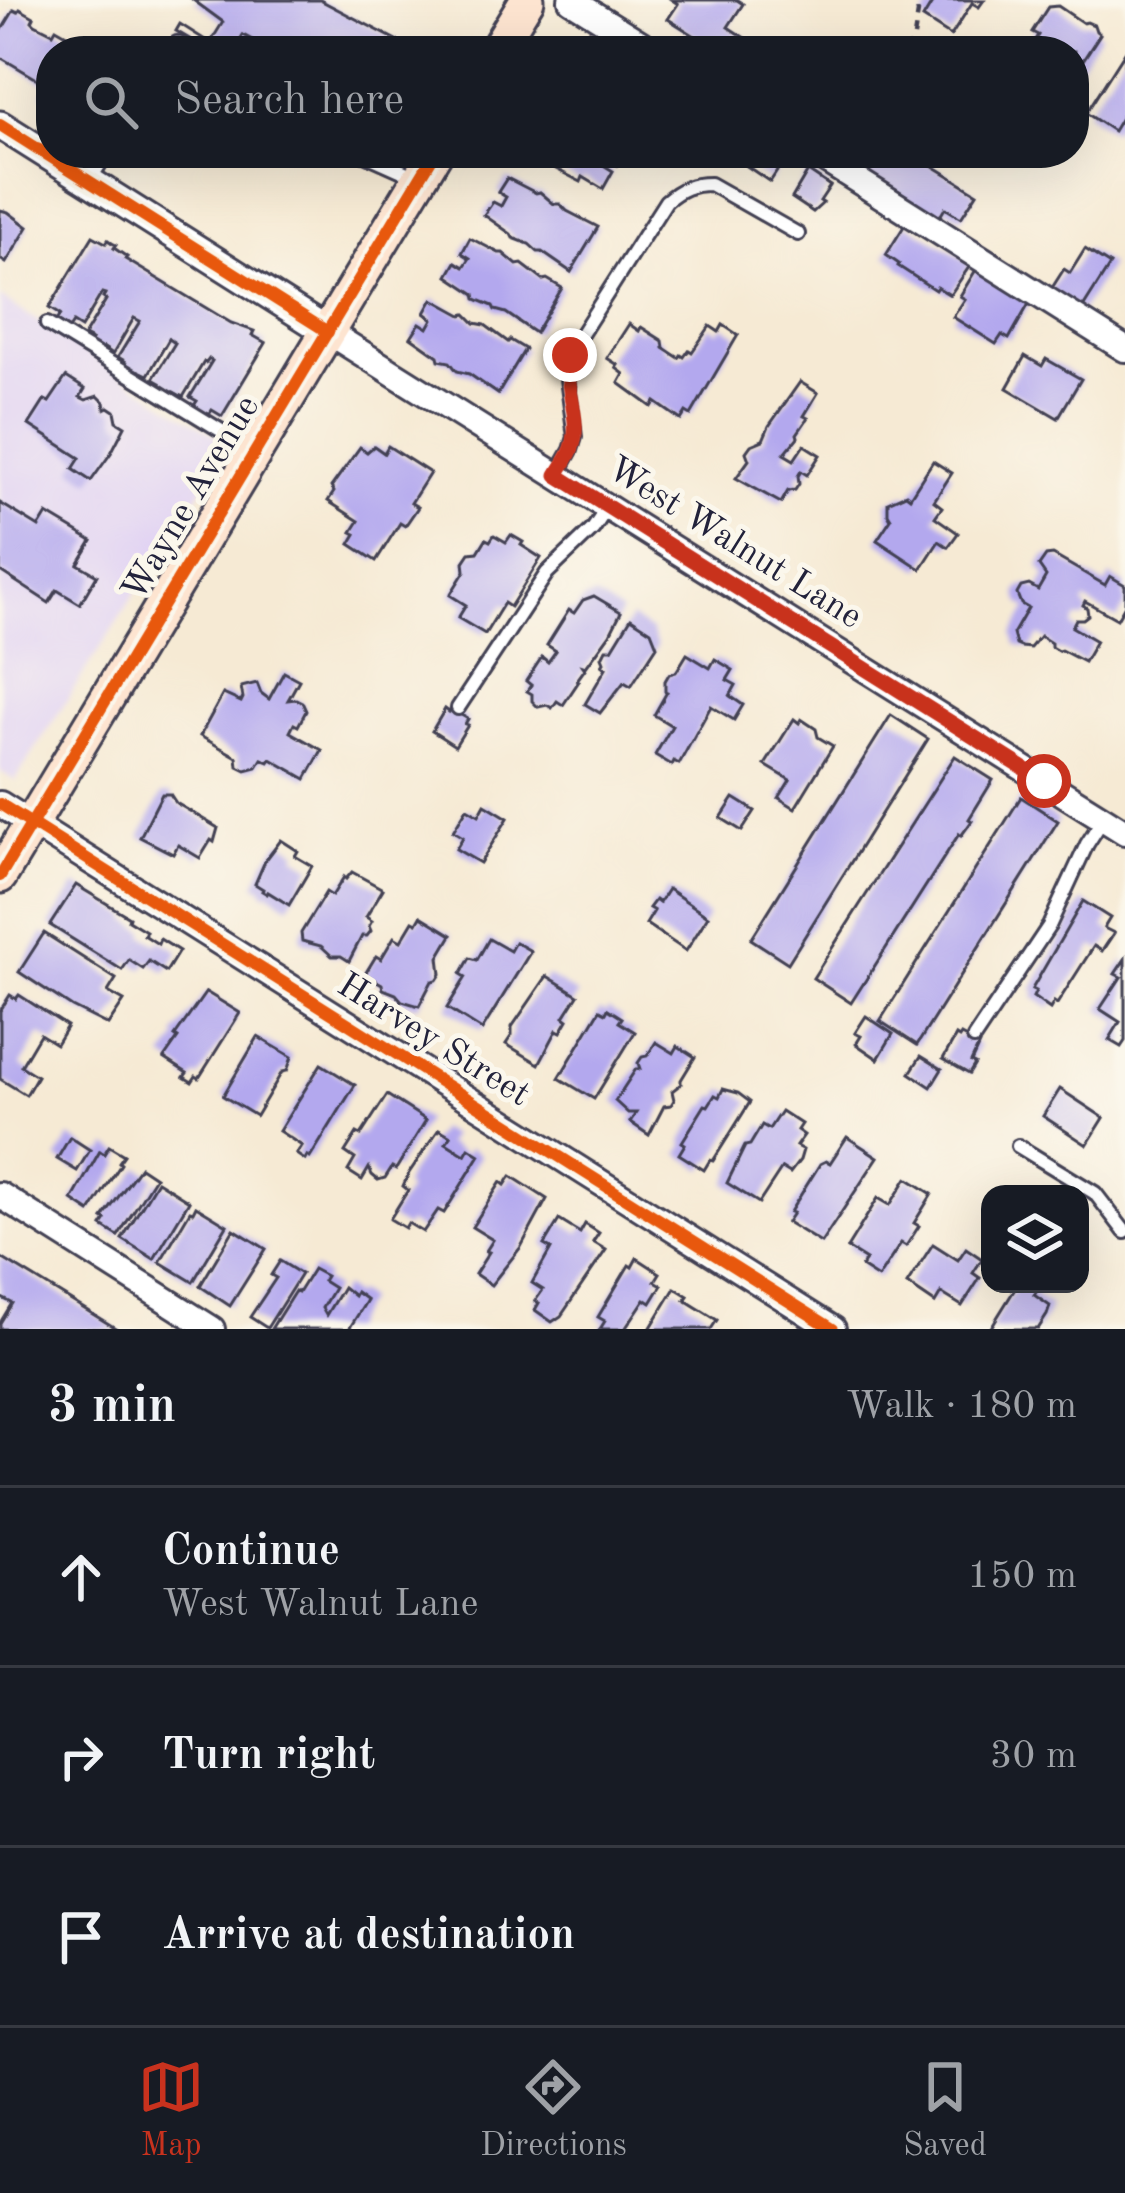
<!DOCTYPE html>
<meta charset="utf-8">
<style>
:root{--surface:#171b24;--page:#242831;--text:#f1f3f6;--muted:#9ea1a6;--line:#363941;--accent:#c8321e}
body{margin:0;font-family:"Old Standard TT",serif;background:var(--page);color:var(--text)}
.controls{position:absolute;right:36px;bottom:36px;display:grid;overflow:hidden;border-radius:24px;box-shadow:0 12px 48px #0002}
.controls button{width:108px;height:108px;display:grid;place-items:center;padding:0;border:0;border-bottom:3px solid var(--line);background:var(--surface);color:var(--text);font:60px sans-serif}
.stop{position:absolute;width:36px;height:36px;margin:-27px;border:9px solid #c8321e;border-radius:50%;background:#fff}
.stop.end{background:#c8321e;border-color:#fff;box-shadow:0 3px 12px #0008}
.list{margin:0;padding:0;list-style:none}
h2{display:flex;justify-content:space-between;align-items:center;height:156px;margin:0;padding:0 48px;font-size:51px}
h2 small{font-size:39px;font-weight:400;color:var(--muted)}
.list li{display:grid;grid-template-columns:78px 1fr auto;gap:36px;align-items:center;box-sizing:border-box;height:180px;padding:0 48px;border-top:3px solid var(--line)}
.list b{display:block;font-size:45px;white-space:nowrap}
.list p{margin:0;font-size:39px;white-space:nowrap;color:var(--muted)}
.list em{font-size:39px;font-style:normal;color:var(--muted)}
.icon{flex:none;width:66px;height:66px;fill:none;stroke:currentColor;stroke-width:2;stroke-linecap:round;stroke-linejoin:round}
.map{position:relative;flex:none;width:1125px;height:1329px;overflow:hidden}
.search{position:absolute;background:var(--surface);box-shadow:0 12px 48px #0002;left:36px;right:36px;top:36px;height:132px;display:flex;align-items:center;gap:30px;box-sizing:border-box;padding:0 42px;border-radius:48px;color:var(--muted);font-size:45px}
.sheet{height:696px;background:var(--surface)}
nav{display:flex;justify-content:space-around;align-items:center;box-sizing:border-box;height:168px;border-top:3px solid var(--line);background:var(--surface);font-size:33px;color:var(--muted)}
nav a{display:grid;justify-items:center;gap:6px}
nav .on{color:var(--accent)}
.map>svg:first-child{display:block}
</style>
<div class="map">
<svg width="1125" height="1329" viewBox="0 0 1125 1329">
<rect width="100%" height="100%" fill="#fbf7ec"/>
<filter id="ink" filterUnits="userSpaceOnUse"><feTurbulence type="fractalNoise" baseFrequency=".00833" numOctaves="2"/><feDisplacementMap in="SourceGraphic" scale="24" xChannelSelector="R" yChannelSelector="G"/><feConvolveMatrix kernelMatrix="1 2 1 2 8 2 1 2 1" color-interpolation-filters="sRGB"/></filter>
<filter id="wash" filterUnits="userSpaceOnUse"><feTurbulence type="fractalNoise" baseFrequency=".004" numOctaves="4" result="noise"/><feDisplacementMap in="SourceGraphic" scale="48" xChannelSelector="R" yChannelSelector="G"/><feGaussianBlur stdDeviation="2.7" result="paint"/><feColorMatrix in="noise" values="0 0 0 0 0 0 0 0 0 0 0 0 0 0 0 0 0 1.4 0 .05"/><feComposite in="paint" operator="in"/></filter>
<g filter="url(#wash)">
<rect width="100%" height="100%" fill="#f6ead4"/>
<!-- built -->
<polygon fill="#e2d4f3" points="0,297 230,445 15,781 0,771"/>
<g id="blocks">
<!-- building -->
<g fill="#b3a8ee">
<polygon points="193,0 320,0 417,51 273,51 243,35 233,51 210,51 176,31 180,24 210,43 223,22"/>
<polygon points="672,0 737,0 743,4 728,27 748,40 741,51 719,51 668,19 678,4"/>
<polygon points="934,0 984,0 979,7 972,3 951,36 923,18"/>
<polygon points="1058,6 1083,23 1087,22 1094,25 1096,31 1100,34 1074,74 1074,51 1028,51 1038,35 1032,32 1048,7"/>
<polygon points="20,9 34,17 32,21 35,24 53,33 56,28 70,36 66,43 74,47 76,43 88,51 51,51 51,100 42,94 47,85 0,57 0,33 14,10 18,12"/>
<polygon points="1125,52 1125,111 1113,131 1086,113"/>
<polygon points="541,153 624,153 617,165 600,155 598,158 597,161 613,171 603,189 583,177 581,182 552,167 537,158"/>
<polygon points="699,153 789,153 770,182 732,156 729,161 719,155 717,159 709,160"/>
<polygon points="869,153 912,153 977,193 961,218 945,208 938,220 860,172"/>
<polygon points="808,171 830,186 820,201 823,203 813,212 792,198"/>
<polygon points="507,178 536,193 540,192 554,204 560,204 567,211 598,227 571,272 542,252 538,252 529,244 513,238 511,234 484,215 493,202 501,206 506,197 498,192"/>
<polygon points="0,210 8,212 28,227 6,263 0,259"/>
<polygon points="906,223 971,264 950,295 937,287 935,290 898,266 899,264 886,255"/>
<polygon points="93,236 106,243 108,240 112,243 116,245 114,248 127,257 125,259 231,323 254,331 252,335 266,343 222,416 212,410 208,416 193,407 197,401 190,397 212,361 209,359 206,363 204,362 183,397 174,392 171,398 156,389 160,383 153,379 175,343 169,339 148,375 139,371 136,376 122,367 125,361 118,357 140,321 134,318 113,354 104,348 101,354 88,346 92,340 84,336 106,300 103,298 105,294 102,293 81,328 73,323 69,329 56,321 60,315 49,308"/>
<polygon points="470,238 499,253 503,253 517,265 522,264 543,280 547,279 562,288 535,333 506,313 495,310 493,306 476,299 475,294 448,276 456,262 464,267 470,258 462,253"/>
<polygon points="1085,249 1110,265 1081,311 1050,291 1064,269 1070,273"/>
<polygon points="977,268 1030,302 1009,339 1002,335 996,344 953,317 965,299 960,296"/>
<polygon points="433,299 462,315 466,314 475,323 485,325 508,342 510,340 525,349 498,394 469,374 457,371 450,362 439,360 438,356 411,337 420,323 428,328 433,319 425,313"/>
<polygon points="629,324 639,331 641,327 663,341 664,348 679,358 681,355 684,357 689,350 692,352 710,326 719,332 723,325 738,335 691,415 686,412 681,420 655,402 652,407 619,383 624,374 616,368 618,365 607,358"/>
<polygon points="1025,356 1042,366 1046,359 1081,379 1058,418 1007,388"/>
<polygon points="66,377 85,389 80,397 86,400 98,396 104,402 105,409 109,407 115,411 117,421 125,426 111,453 91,481 73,469 80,458 29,425 45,400 49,402"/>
<polygon points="800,382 818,393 804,416 808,418 797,434 798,437 784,454 794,460 804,445 820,455 807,475 801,471 798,476 799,484 795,490 788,491 781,503 736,478 749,460 746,452 751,445 763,440 769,426"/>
<polygon points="374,446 384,453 388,446 430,473 411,503 418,507 405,526 400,523 376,561 350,544 356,534 352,532 359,521 328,501 334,492 331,487 360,447 367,452"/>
<polygon points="933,461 952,473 934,501 942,507 935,517 958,533 948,547 939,541 921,569 877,540 891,519 888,514 888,502 906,494 910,497"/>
<polygon points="0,503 39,527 47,514 92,541 78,564 97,575 80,604 57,590 49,603 0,571"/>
<polygon points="494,535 506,542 511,535 523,542 521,545 541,558 510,607 504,603 485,634 458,618 466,605 450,595 465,571 464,562 470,553 478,552 486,539 490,541"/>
<polygon points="1053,555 1105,585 1110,576 1125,585 1125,605 1117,619 1085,601 1083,605 1087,608 1088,615 1083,619 1076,619 1072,627 1096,641 1084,662 1061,650 1058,651 1051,647 1051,643 1040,636 1030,648 1021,647 1016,645 1013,634 1028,608 1021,604 1017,594 1021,587 1029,585 1038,590 1046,576 1039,566 1046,556"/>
<polygon points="594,596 621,612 610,634 586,667 583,666 585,669 577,680 579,681 563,705 557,701 552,708 547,705 538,707 532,701 532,694 527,691 531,685 526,681 542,657 548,662 556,651 547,645 569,610 574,613 583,600"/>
<polygon points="631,618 651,631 657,646 631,686 624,682 600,713 585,704 606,668 602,665 604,662 602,657 606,649 612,649"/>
<polygon points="687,654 710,668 715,659 733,670 727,680 736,685 730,696 743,705 734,720 711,706 679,764 674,761 672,765 655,755 672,726 654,715 667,692 665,691 665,681 669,674 676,672"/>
<polygon points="284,672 299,680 288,700 296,699 302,702 306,711 298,726 294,724 290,732 322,750 306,779 271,759 269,762 262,759 257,767 246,770 238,766 237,757 200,736 223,694 241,702 243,698 241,687 257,683 261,693 269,699"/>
<polygon points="445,709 449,712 451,709 468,719 465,724 468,725 455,746 432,731"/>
<polygon points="891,715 928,739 788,963 751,939"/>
<polygon points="794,719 799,723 801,719 816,729 818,737 833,746 795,808 779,798 790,780 765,765"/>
<polygon points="955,756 993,780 969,819 972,821 961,836 959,834 851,1003 813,978"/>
<polygon points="162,794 170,794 176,803 218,828 214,842 211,840 200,858 178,845 173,854 140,837"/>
<polygon points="1021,797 1058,821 917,1045 880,1021"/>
<polygon points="734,798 755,811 742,831 721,818"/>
<polygon points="485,804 508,818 480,863 456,849 463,837 453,831 467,808 479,815"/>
<polygon points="281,840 298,851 295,856 312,866 289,905 268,892 267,894 262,891 263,889 255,884 265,861"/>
<polygon points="352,872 383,889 366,917 372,921 369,926 371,931 367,936 362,936 349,961 341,956 332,956 321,946 302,941 301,933 326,892 332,896 344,877 346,879"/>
<polygon points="76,885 129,917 128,920 146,931 144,935 158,944 160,939 179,951 166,972 149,961 143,969 129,960 122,970 50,925"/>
<polygon points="668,889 708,916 686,951 646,924 654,911 649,908 655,900 659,903"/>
<polygon points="1083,901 1110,918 1104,928 1114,933 1102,951 1094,946 1057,1004 1054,1002 1050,1009 1033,997 1036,991 1032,989"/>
<polygon points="421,916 452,935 439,957 441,974 437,980 432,981 419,1006 402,1001 396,994 383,989 382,984 365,974 376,956 381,959 394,937 401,941 413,921 417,923"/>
<polygon points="44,933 116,979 108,992 124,1001 108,1025 72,1007 19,972"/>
<polygon points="489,939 510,951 515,942 531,951 482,1030 447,1008 466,977 461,974 470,958 477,960"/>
<polygon points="1125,959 1125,1041 1121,1047 1109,1040 1120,1022 1100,1009 1121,977 1115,974"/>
<polygon points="547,976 578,995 564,1017 568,1020 561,1032 557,1030 539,1064 506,1044 512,1035 512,1027"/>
<polygon points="206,992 240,1013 199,1078 196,1076 192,1082 184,1077 187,1073 164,1058 178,1038 175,1036"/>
<polygon points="10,995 16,999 19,995 67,1026 56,1044 40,1034 21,1066 37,1076 26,1095 0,1079 0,1011"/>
<polygon points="608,1009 622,1018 619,1022 635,1032 594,1099 559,1078 600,1010 606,1013"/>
<polygon points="866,1016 893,1034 878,1059 856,1044 861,1036 855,1033"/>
<polygon points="961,1035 979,1045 971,1062 975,1064 969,1074 943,1059 956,1036 959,1038"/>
<polygon points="258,1037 292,1057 287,1071 282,1072 256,1116 223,1096"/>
<polygon points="656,1042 674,1053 678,1046 695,1057 681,1080 681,1084 672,1091 674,1100 671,1105 664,1106 649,1135 630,1122 636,1113 628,1113 615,1101 636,1069 640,1069 638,1063 642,1057 647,1056"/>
<polygon points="921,1056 942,1069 931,1087 910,1073"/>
<polygon points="321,1064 355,1085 310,1158 307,1156 305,1160 296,1154 302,1146 279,1131"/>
<polygon points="723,1089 738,1093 750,1102 713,1161 710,1160 704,1170 679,1154 685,1144 682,1142 705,1105 708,1106 715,1095 719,1097"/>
<polygon points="1060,1089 1104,1118 1087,1145 1043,1116"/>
<polygon points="387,1095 426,1120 396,1169 392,1167 385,1178 378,1180 372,1175 369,1168 362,1180 348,1171 355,1159 345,1152 357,1133 361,1135"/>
<polygon points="781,1111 801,1124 797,1130 804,1135 796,1146 803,1150 800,1160 790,1173 782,1168 759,1203 727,1183 745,1146 750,1145 762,1125 769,1129"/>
<polygon points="439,1129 451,1136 446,1143 465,1155 469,1148 480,1155 444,1213 438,1210 423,1232 408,1223 405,1228 390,1219 408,1190 403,1186 409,1173"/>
<polygon points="70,1137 90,1150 77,1171 57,1159"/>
<polygon points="847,1137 878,1157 821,1243 787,1222 793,1213 790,1212 820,1164 826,1161 830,1163"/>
<polygon points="109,1146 124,1155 119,1162 121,1164 90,1212 72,1200 100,1151 104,1154"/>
<polygon points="140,1167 155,1177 118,1236 102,1226 106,1220 103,1218"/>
<polygon points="511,1176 547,1199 521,1247 491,1285 475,1274 489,1252 486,1251 493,1240 472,1227 501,1182 505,1185"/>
<polygon points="907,1178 932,1194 914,1223 919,1226 906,1246 901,1243 878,1278 861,1267 866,1260 847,1248 878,1198 890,1205"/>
<polygon points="157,1181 189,1201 154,1259 122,1239"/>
<polygon points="196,1206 227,1225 193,1282 160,1262 190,1211 193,1212"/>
<polygon points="559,1220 580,1233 585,1224 599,1233 593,1242 606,1250 561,1316 552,1322 535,1310 539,1303 535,1301 543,1290 532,1283 551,1249 544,1245"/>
<polygon points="234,1229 266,1249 230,1306 200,1286"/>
<polygon points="933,1244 958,1260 966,1248 982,1259 973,1273 980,1278 962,1306 941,1293 935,1303 907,1284"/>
<polygon points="0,1257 117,1329 0,1329 0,1323 12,1303 0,1297"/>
<polygon points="637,1258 660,1273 655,1281 662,1285 651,1303 645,1299 625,1329 600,1329 605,1321 598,1317 629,1265 632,1267"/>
<polygon points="280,1261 301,1274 267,1328 250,1317 276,1278 271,1275"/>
<polygon points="313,1269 326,1276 323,1281 334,1288 322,1308 326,1315 343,1287 354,1296 356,1292 367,1300 349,1329 271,1329 295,1291 298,1293"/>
<polygon points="1018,1284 1042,1284 1034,1295 1050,1306 1047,1315 1038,1329 990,1329"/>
<polygon points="675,1288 688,1296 685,1300 717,1320 711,1329 650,1329"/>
</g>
</g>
</g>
<g filter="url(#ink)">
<use href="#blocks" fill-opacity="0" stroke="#424052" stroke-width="3"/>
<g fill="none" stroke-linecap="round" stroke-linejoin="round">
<!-- service casing -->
<g stroke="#424052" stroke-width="18">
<g id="service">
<polyline points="172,51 177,43 193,51"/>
<polyline points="362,153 418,178"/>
<polyline points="89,181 107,153"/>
<polyline points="47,324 256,452"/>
<path d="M557 475 571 450 575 437 566 372 580 336 666 201C680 189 691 184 710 184L798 234"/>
<polyline points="458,708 547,573 593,529 607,508"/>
<polyline points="974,1038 1049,926 1087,844 1103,819"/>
<polyline points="1018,1146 1095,1193 1125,1232"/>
</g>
</g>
<!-- minor casing -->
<g stroke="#424052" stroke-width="30">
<g id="minor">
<polyline points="571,0 653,51"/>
<polyline points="814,153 1125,349"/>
<polyline points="328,332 1125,832"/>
<polyline points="0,804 833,1329"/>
<polyline points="0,1195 212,1329"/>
</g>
</g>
<!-- tertiary casing -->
<g stroke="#424052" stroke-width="33">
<polyline id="tertiary" points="0,125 328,332"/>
</g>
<!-- secondary casing -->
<g stroke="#424052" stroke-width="39">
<g id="secondary">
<polyline points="496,51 527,0"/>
<polyline points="0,876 435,153"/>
</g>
</g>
<!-- path -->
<polyline stroke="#424052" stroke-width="4.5" stroke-dasharray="9 9" stroke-linecap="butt" points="904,51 913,43 918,13 915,0"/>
<!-- service -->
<use href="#service" stroke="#fff" stroke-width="12"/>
<!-- minor -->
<use href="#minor" stroke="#fff" stroke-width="24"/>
<!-- tertiary -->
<use href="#tertiary" stroke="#fff" stroke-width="27"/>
<!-- secondary -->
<use href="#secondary" stroke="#fde4d0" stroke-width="33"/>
<!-- cycleway casing -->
<g stroke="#fbf7ec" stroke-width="20">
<g id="cycleway">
<polyline points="0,125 328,332"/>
<polyline points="0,804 833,1329"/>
<polyline points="0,876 435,153"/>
</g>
</g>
<!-- cycleway -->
<use href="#cycleway" stroke="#e8590c" stroke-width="12"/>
</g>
</g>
<g fill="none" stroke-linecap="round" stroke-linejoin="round" filter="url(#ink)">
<!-- route -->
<path stroke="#c8321e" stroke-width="15" d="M570 355C562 386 583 418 572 448 569 457 562 466 557 475L1044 781"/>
</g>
<g text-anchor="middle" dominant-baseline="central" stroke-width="10" stroke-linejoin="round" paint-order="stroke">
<!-- street labels -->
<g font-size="36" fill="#22223b" stroke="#fbf7ec">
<text transform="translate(192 499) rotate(-59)">Wayne Avenue</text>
<text transform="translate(734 544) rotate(32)">West Walnut Lane</text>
<text transform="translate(433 1041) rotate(32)">Harvey Street</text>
</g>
</g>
</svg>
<div class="controls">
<button><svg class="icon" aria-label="layers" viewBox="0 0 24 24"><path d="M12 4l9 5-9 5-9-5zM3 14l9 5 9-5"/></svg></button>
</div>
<div class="stop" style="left:1044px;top:781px"></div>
<div class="stop end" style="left:570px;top:355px"></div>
<div class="search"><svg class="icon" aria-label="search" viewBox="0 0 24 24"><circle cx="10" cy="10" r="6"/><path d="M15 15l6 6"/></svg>Search here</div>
</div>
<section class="sheet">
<h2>3 min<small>Walk · 180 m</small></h2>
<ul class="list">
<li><svg class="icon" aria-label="ahead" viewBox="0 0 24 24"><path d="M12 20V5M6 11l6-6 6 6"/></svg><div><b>Continue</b><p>West Walnut Lane</p></div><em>150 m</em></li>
<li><svg class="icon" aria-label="right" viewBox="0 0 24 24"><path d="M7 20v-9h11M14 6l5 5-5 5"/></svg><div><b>Turn right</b></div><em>30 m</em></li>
<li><svg class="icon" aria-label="arrive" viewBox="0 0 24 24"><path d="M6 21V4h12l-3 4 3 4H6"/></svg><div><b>Arrive at destination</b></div></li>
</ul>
</section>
<nav>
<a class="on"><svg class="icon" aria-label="map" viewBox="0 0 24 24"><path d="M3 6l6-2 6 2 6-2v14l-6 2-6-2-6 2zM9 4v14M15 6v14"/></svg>Map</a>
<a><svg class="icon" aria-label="directions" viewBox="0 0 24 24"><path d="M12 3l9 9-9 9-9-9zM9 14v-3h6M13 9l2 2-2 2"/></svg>Directions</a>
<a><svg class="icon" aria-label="saved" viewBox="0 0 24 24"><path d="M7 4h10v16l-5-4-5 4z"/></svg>Saved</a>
</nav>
